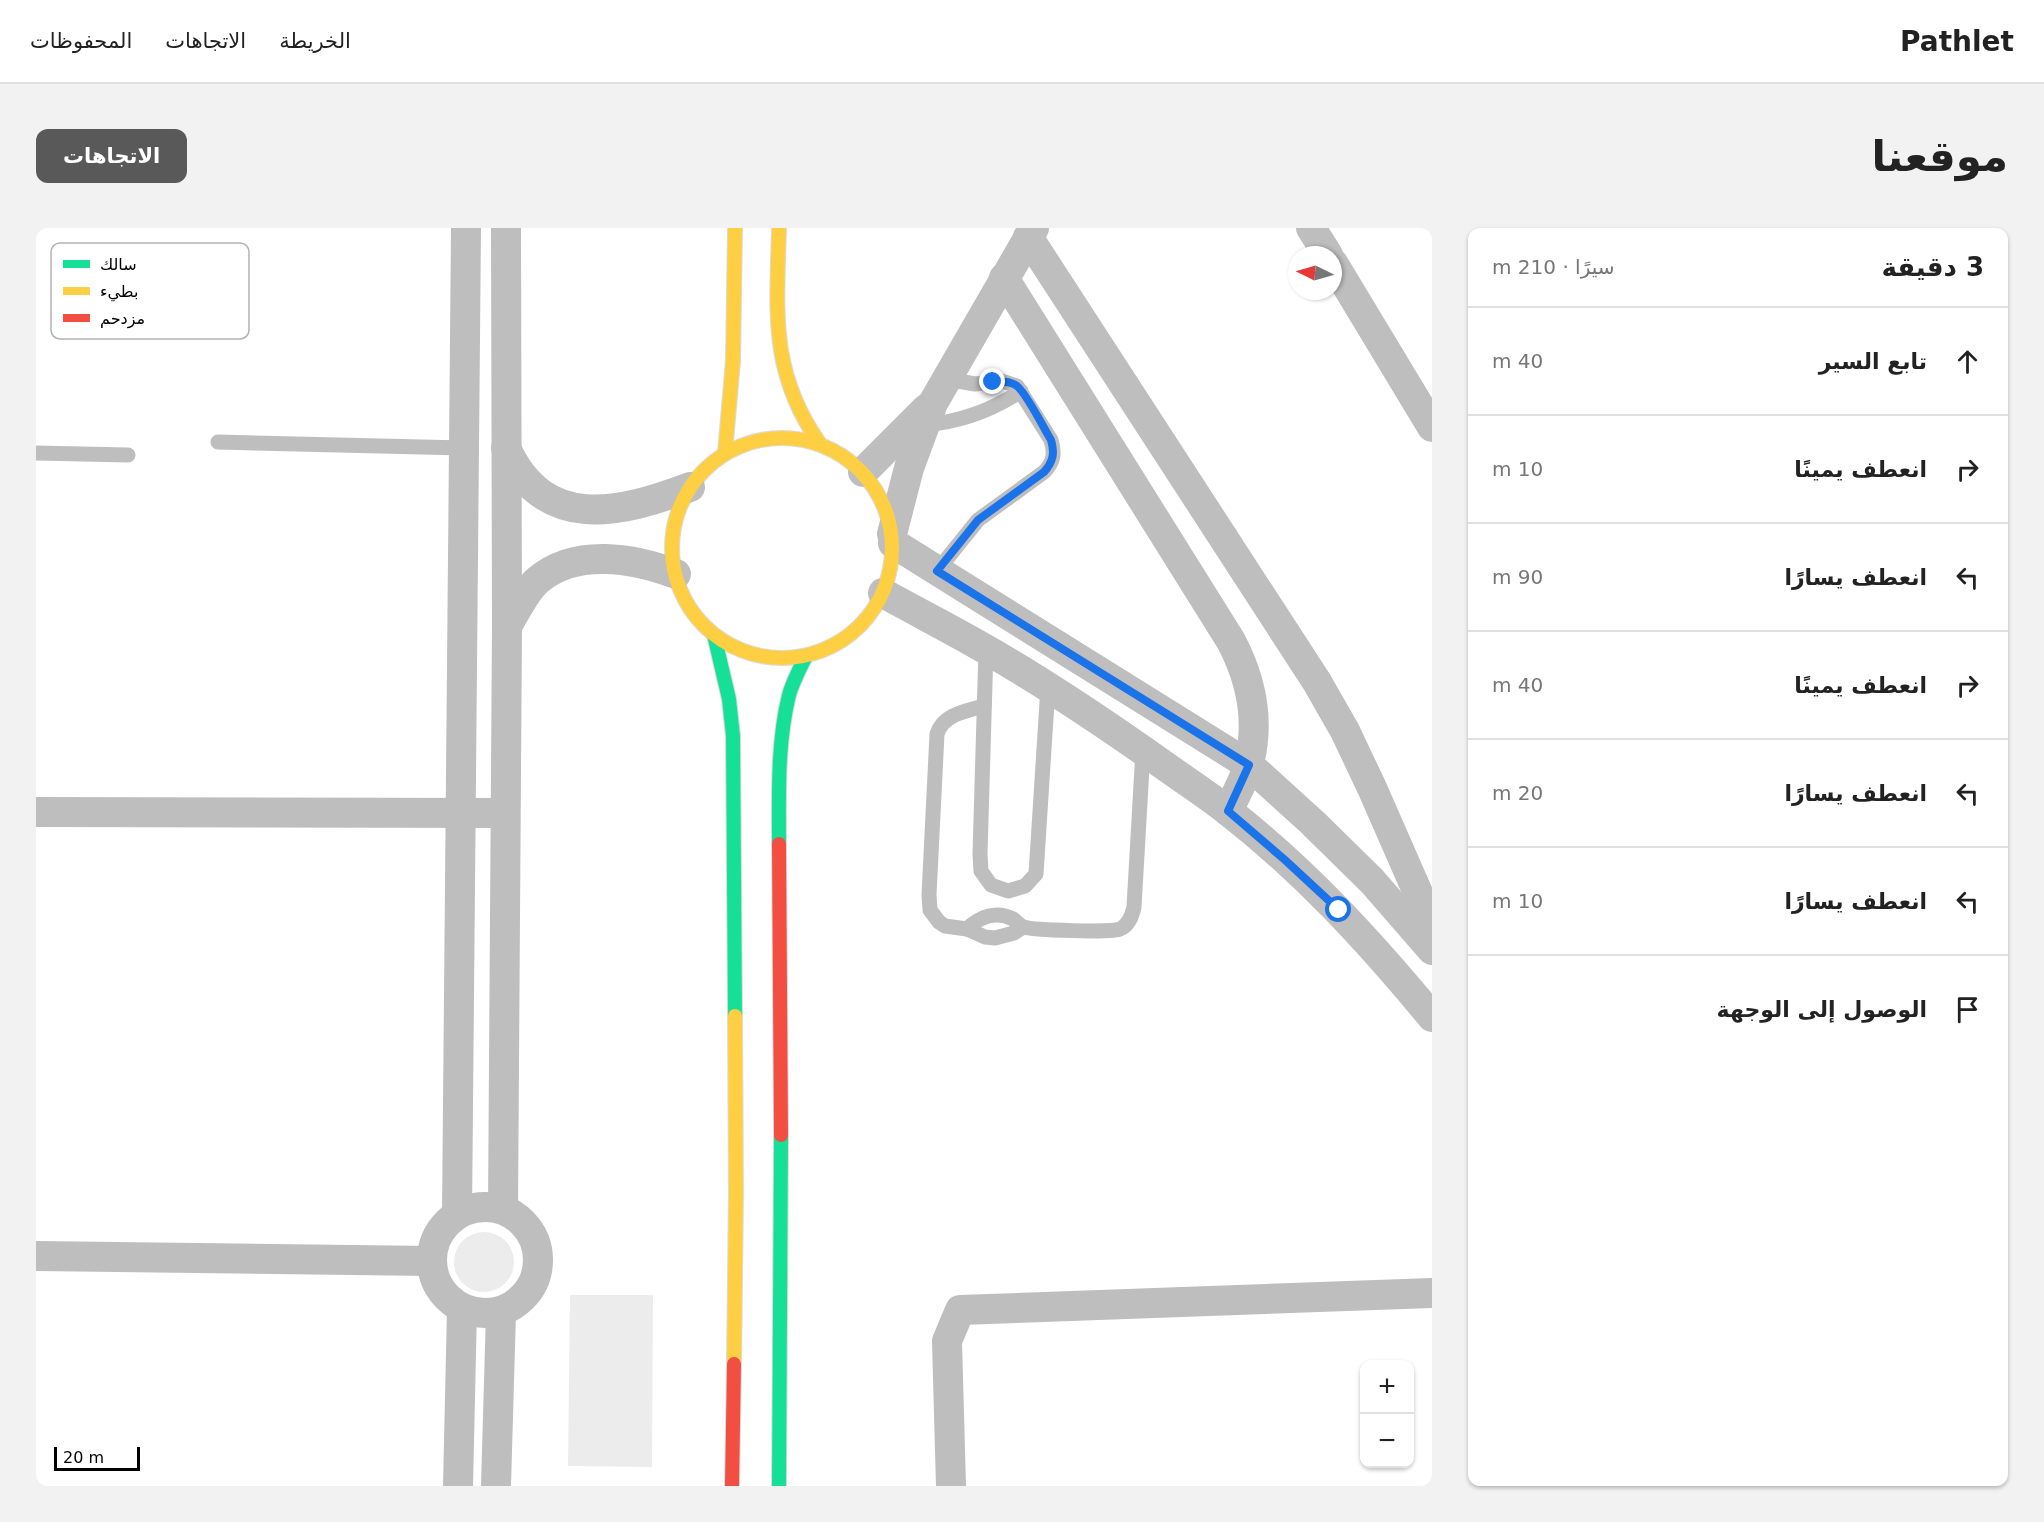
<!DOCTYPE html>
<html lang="ar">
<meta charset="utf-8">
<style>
:root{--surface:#fff;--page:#f2f2f2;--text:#222;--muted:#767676;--line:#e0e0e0;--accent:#595959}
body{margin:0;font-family:"DejaVu Sans","Noto Sans Arabic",sans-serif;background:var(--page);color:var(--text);direction:rtl}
.controls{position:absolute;right:18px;bottom:18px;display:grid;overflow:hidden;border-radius:12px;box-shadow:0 2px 4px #0004}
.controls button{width:54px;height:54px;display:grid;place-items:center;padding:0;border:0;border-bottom:2px solid var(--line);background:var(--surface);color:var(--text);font:30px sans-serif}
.compass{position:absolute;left:1252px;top:18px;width:54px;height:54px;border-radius:50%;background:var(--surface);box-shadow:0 2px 4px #0004;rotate:275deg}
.scale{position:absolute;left:18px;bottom:15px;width:86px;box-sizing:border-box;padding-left:6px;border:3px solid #000;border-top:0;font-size:16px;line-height:21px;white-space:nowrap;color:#000;-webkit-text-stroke:4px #fff;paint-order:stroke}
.stop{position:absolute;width:18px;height:18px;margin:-14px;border:4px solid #1a73e8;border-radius:50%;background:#fff}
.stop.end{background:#1a73e8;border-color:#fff;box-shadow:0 2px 6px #0008}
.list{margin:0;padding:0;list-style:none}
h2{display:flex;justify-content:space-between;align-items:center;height:78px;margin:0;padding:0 24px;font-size:26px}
h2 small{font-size:20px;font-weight:400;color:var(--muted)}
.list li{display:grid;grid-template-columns:39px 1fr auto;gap:18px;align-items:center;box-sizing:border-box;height:108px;padding:0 24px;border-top:2px solid var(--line)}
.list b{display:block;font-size:22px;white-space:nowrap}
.list em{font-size:20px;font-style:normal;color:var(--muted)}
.icon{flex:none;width:33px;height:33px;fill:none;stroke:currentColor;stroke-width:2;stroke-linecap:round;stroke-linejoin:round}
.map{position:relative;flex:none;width:1396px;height:1258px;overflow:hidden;direction:ltr;border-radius:12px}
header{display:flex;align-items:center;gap:36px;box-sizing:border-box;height:84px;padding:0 30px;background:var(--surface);border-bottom:2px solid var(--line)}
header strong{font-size:28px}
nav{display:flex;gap:33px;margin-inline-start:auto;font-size:21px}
.intro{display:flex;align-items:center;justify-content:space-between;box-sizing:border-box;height:144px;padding:0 36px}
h1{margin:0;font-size:42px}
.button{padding:15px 27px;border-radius:12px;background:var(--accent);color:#fff;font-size:21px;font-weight:700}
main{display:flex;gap:36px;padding:0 36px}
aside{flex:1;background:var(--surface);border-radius:12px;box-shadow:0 2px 4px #0004}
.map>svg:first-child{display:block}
</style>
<header>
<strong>Pathlet</strong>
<nav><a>الخريطة</a><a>الاتجاهات</a><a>المحفوظات</a></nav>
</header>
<div class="intro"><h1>موقعنا</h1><a class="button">الاتجاهات</a></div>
<main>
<aside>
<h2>3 دقيقة<small>سيرًا · 210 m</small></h2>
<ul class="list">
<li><svg class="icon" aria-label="ahead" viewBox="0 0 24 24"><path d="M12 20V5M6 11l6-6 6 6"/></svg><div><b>تابع السير</b></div><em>40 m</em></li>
<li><svg class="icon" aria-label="right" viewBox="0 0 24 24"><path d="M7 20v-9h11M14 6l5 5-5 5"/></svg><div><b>انعطف يمينًا</b></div><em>10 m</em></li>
<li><svg class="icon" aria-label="left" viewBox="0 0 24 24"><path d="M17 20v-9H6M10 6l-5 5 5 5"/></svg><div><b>انعطف يسارًا</b></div><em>90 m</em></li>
<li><svg class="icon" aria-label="right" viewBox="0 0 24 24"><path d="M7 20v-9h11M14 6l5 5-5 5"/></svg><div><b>انعطف يمينًا</b></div><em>40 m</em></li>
<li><svg class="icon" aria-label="left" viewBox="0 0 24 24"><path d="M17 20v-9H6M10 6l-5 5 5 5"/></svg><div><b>انعطف يسارًا</b></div><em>20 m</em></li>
<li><svg class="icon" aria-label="left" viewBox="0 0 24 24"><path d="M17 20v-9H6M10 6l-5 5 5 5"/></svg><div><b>انعطف يسارًا</b></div><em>10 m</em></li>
<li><svg class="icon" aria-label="arrive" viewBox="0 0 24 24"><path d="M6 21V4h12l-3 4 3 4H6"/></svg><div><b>الوصول إلى الوجهة</b></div></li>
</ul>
</aside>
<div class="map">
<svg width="1396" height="1258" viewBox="0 0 1396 1258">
<rect width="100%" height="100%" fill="#fff"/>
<!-- green -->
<g fill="#ececec">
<circle cx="448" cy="1034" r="30"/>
<polygon points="534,1067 617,1067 616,1239 532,1238"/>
</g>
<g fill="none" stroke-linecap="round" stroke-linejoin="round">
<!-- fast casing -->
<g stroke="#dbdbdb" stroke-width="16">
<g id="fast">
<polyline points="678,407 693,471 697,508 699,788"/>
<path d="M743 616C743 566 741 516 753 467 757 453 764 440 770 428"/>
<polyline points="743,1258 745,907"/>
</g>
</g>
<!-- slow casing -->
<g stroke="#dbdbdb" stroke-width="16">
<g id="slow">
<path d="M743 0C741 83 733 144 784 216"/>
<circle cx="746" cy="320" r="110"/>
<polyline points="689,225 697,133 699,0"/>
<polyline points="698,1136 700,965 699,788"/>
</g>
</g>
<!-- jam casing -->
<g stroke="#dbdbdb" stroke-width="16">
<g id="jam">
<polyline points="743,616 745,907"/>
<polyline points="696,1258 698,1136"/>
</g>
</g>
<!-- lane -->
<g stroke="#bebebe" stroke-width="15">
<path d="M888 197C925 194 955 183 985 163"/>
<polyline points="182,214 428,220"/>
<polyline points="0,225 92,227"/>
<path d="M901 343 942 292 1008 244C1018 234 1019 225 1015 212L981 158 966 153 939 156 910 151"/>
<polyline points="950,421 944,626 945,643 955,657 972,663 989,658 1000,646 1012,459"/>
<path d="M948 478C930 483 907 486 901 506L893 667 894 682 903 694 909 698 931 701 949 709 959 710 978 705 987 699"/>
<path d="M931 701C943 689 960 682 977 691 980 693 984 698 988 699 996 702 1078 705 1084 701 1093 697 1096 688 1098 679L1107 522"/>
</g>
<!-- street -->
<g stroke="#bebebe" stroke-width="30">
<polyline points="1275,0 1292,27"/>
<polyline points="992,9 1281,454 1309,503 1336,560 1396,697"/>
<polyline points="1297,35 1396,199"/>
<path d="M968 50 1195 413C1215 451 1224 492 1213 535 1209 551 1199 568 1192 583"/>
<path d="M470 220C508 304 583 286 654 259"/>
<polyline points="827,244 890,181"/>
<polyline points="856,306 873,240 897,175 998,0"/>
<polyline points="857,315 1213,537 1277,595 1336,653 1396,722"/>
<path d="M847 365C881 384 917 402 951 422 1012 457 1071 497 1129 538 1150 553 1172 567 1192 583 1269 643 1334 714 1396 789"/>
<path d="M471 398C480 384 489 363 502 352 540 320 597 330 640 346"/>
<polyline points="0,584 469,585"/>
<circle cx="449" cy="1032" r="53"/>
<polyline points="467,981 471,398 470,0"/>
<polyline points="421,986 430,0"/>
<polyline points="0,1028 395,1033"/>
<polyline points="422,1258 426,1081"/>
<polyline points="460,1258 465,1084"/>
<polyline points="915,1258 911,1113 924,1082 1396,1065"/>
</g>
<!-- fast -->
<use href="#fast" stroke="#16e098" stroke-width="14"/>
<!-- slow -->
<use href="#slow" stroke="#ffcf43" stroke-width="14"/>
<!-- jam -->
<use href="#jam" stroke="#f24e42" stroke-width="14"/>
</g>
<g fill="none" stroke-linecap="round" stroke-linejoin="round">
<!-- route -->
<path stroke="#1a73e8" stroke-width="8" d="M957 154C966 153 974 153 981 158 991 166 1007 199 1015 212 1019 225 1017 234 1008 244L942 292 901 343 1213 537 1192 583 1249 632 1303 682"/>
</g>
<!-- legend -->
<rect x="15" y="15" width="198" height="96" rx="9" fill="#fff" stroke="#b2b2b2" stroke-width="1.5"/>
<rect x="27" y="32" width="27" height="8" fill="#16e098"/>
<rect x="27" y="59" width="27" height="8" fill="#ffcf43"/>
<rect x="27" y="86" width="27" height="8" fill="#f24e42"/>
<g font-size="16" fill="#000">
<text x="64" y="42">سالك</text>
<text x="64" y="69">بطيء</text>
<text x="64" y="96">مزدحم</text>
</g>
</svg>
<div class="controls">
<button>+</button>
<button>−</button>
</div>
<svg class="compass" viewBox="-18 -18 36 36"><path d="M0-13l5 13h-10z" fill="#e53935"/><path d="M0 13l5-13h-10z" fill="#767676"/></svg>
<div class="scale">20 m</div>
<div class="stop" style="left:1303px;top:682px"></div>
<div class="stop end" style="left:957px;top:154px"></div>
</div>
</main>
